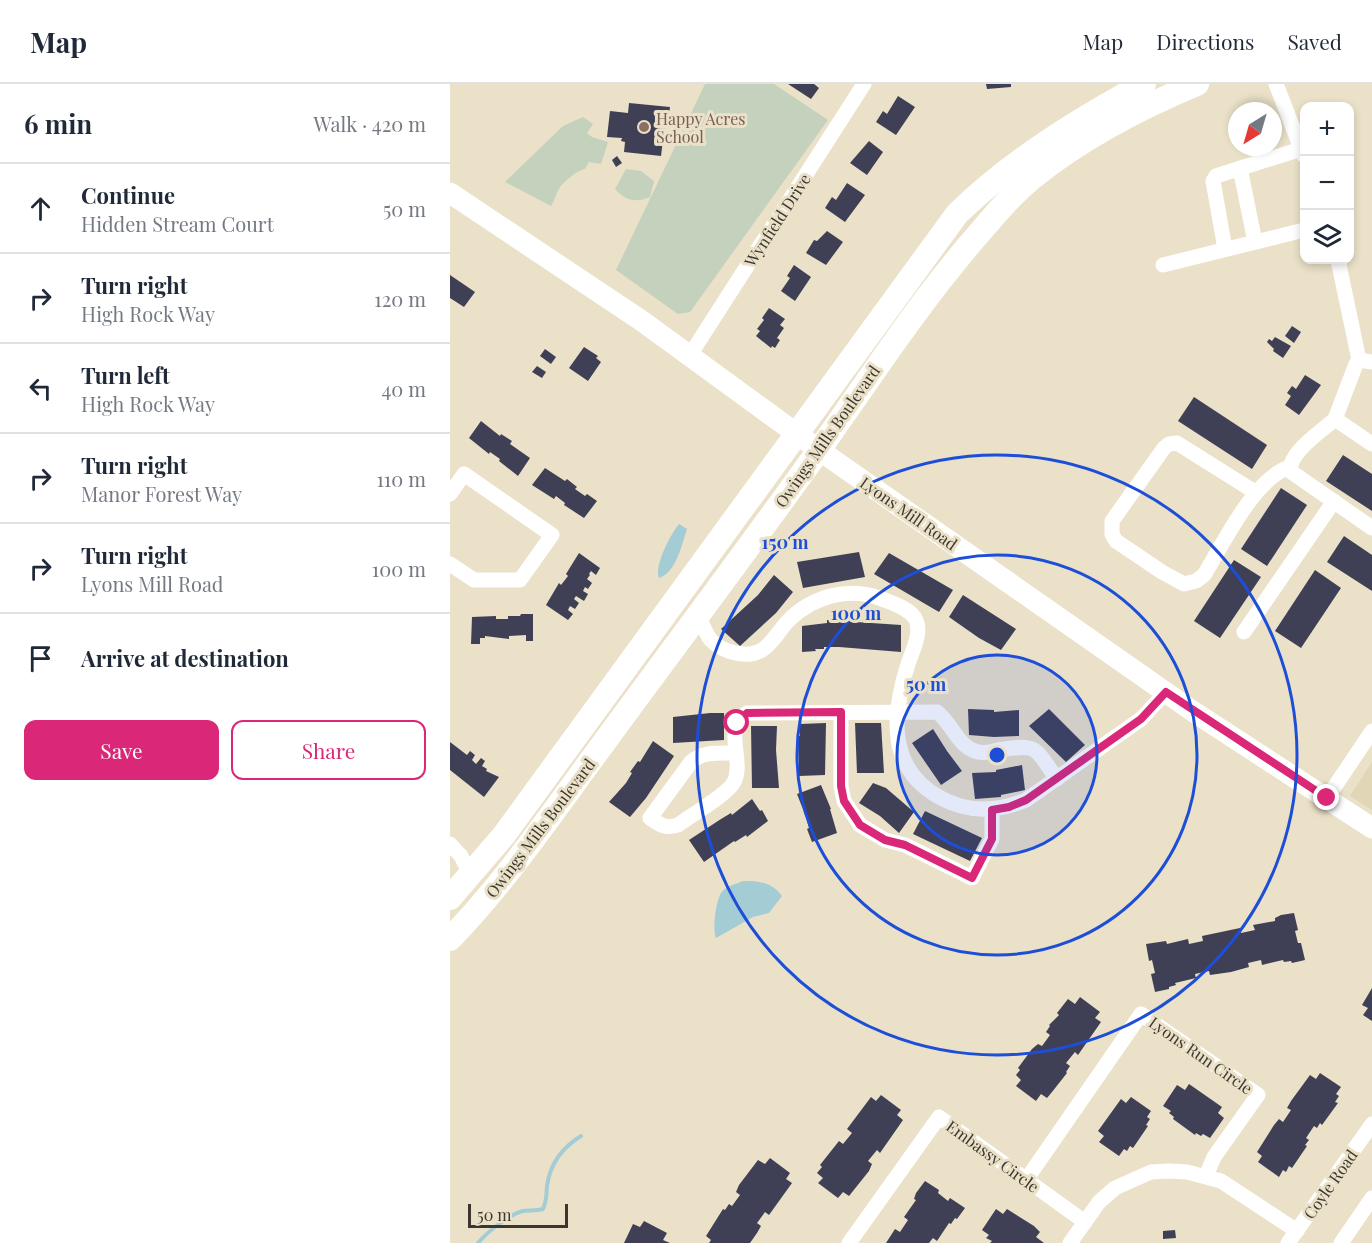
<!DOCTYPE html>
<meta charset="utf-8">
<style>
:root{--surface:#fff;--page:#f6f6f7;--text:#1f2937;--muted:#747a83;--line:#e0e1e3;--accent:#db2777}
body{margin:0;font-family:"Playfair Display",serif;background:var(--page);color:var(--text)}
.controls{position:absolute;right:18px;top:18px;display:grid;overflow:hidden;border-radius:12px;box-shadow:0 3px 9px #0003}
.controls button{width:54px;height:54px;display:grid;place-items:center;padding:0;border:0;border-bottom:2px solid var(--line);background:var(--surface);color:var(--text);font:30px sans-serif}
.compass{position:absolute;left:778px;top:18px;width:54px;height:54px;border-radius:50%;background:var(--surface);box-shadow:0 3px 9px #0003;rotate:217deg}
.scale{position:absolute;left:18px;bottom:15px;width:100px;box-sizing:border-box;padding-left:6px;border:3px solid #3b372e;border-top:0;font-size:16px;line-height:21px;white-space:nowrap;color:#3b372e;-webkit-text-stroke:4px #eae1c8;paint-order:stroke}
.stop{position:absolute;width:18px;height:18px;margin:-14px;border:4px solid #db2777;border-radius:50%;background:#fff}
.stop.end{background:#db2777;border-color:#fff;box-shadow:0 2px 6px #0008}
.list{margin:0;padding:0;list-style:none}
h2{display:flex;justify-content:space-between;align-items:center;height:78px;margin:0;padding:0 24px;font-size:26px}
h2 small{font-size:20px;font-weight:400;color:var(--muted)}
.list li{display:grid;grid-template-columns:39px 1fr auto;gap:18px;align-items:center;box-sizing:border-box;height:90px;padding:0 24px;border-top:2px solid var(--line)}
.list b{display:block;font-size:22px;white-space:nowrap}
.list p{margin:0;font-size:20px;white-space:nowrap;color:var(--muted)}
.list em{font-size:20px;font-style:normal;color:var(--muted)}
.actions{display:flex;gap:12px;padding:18px 24px}
.actions a{flex:1;padding:14px 0;border:2px solid var(--accent);border-radius:12px;text-align:center;font-size:21px;color:var(--accent)}
.actions .main{background:var(--accent);color:#fff}
.icon{flex:none;width:33px;height:33px;fill:none;stroke:currentColor;stroke-width:2;stroke-linecap:round;stroke-linejoin:round}
.map{position:relative;flex:none;width:922px;height:1159px;overflow:hidden}
header{display:flex;align-items:center;gap:36px;box-sizing:border-box;height:84px;padding:0 30px;background:var(--surface);border-bottom:2px solid var(--line)}
header strong{font-size:28px}
nav{display:flex;gap:33px;margin-inline-start:auto;font-size:21px}
main{display:flex}
aside{flex:1;background:var(--surface)}
.map>svg:first-child{display:block}
</style>
<header>
<strong>Map</strong>
<nav><a>Map</a><a>Directions</a><a>Saved</a></nav>
</header>
<main>
<aside>
<h2>6 min<small>Walk · 420 m</small></h2>
<ul class="list">
<li><svg class="icon" aria-label="ahead" viewBox="0 0 24 24"><path d="M12 20V5M6 11l6-6 6 6"/></svg><div><b>Continue</b><p>Hidden Stream Court</p></div><em>50 m</em></li>
<li><svg class="icon" aria-label="right" viewBox="0 0 24 24"><path d="M7 20v-9h11M14 6l5 5-5 5"/></svg><div><b>Turn right</b><p>High Rock Way</p></div><em>120 m</em></li>
<li><svg class="icon" aria-label="left" viewBox="0 0 24 24"><path d="M17 20v-9H6M10 6l-5 5 5 5"/></svg><div><b>Turn left</b><p>High Rock Way</p></div><em>40 m</em></li>
<li><svg class="icon" aria-label="right" viewBox="0 0 24 24"><path d="M7 20v-9h11M14 6l5 5-5 5"/></svg><div><b>Turn right</b><p>Manor Forest Way</p></div><em>110 m</em></li>
<li><svg class="icon" aria-label="right" viewBox="0 0 24 24"><path d="M7 20v-9h11M14 6l5 5-5 5"/></svg><div><b>Turn right</b><p>Lyons Mill Road</p></div><em>100 m</em></li>
<li><svg class="icon" aria-label="arrive" viewBox="0 0 24 24"><path d="M6 21V4h12l-3 4 3 4H6"/></svg><div><b>Arrive at destination</b></div></li>
</ul>
<div class="actions"><a class="main">Save</a><a>Share</a></div>
</aside>
<div class="map">
<svg width="922" height="1159" viewBox="0 0 922 1159">
<rect width="100%" height="100%" fill="#eae1c8"/>
<!-- built -->
<polygon fill="#e1d6b6" points="922,678 922,726 900,712"/>
<!-- green -->
<g fill="#c3d1bd">
<polygon points="255,0 324,0 378,36 240,228 228,230 166,186"/>
<path d="M133 33 143 40 137 49 142 53 158 58 151 80 139 78 135 85C127 86 115 97 110 103 106 109 105 116 101 122L55 98 113 42Z"/>
<path d="M176 85 191 87 204 97 200 113C185 119 176 117 165 105Z"/>
</g>
<!-- water -->
<g fill="#a4ccd5">
<path d="M229 440 237 445C232 460 226 489 209 494 204 481 221 450 229 440Z"/>
<path d="M293 797C309 797 322 798 332 812L319 829 303 833 266 854C262 845 266 817 271 809 276 802 286 800 293 797Z"/>
</g>
<g fill="none" stroke-linecap="round" stroke-linejoin="round">
<!-- stream -->
<path stroke="#a4ccd5" stroke-width="4" d="M28 1159C37 1148 60 1130 73 1127 79 1126 86 1127 93 1125 97 1116 96 1112 97 1102 100 1080 113 1063 131 1052"/>
</g>
<!-- building -->
<g fill="#3f4055">
<polygon points="338,0 364,0 369,4 361,15"/>
<polygon points="536,0 561,0 561,3 537,5"/>
<polygon points="448,12 465,23 446,51 426,38 433,27 437,30"/>
<polygon points="179,19 220,23 218,40 215,40 211,72 174,68 175,58 171,57 172,54 157,53 160,27 178,29"/>
<polygon points="419,57 433,68 417,91 400,79"/>
<polygon points="167,72 172,79 166,83 162,76"/>
<polygon points="397,99 415,111 395,138 375,124 382,113 386,116"/>
<polygon points="377,147 393,158 376,181 356,169 364,156 367,157"/>
<polygon points="344,181 361,193 345,217 331,207 340,194 337,192"/>
<polygon points="0,191 25,208 14,223 0,214"/>
<polygon points="319,224 335,235 330,241 334,244 327,254 330,256 325,264 322,262 321,264 306,252 310,247 307,245 314,236 312,234"/>
<polygon points="842,242 851,248 844,259 835,252"/>
<polygon points="825,253 841,262 833,274 823,267 824,265 817,258 819,255 822,257"/>
<polygon points="134,263 148,272 146,274 151,278 138,297 119,284"/>
<polygon points="95,265 106,273 101,280 90,272"/>
<polygon points="87,282 96,288 92,294 82,288"/>
<polygon points="855,291 871,301 849,331 835,321 841,312 837,309 842,302 846,305"/>
<polygon points="744,313 817,361 802,385 728,337"/>
<polygon points="31,337 50,352 51,350 62,357 60,360 80,374 68,392 49,377 50,375 40,368 39,370 19,354"/>
<polygon points="893,371 922,390 922,427 876,397"/>
<polygon points="95,384 115,397 117,395 127,403 125,405 135,412 137,410 147,417 134,434 114,421 115,419 106,412 104,415 82,401"/>
<polygon points="831,404 857,421 817,482 791,465"/>
<polygon points="894,452 922,471 922,507 877,478"/>
<polygon points="409,468 415,493 353,504 347,478"/>
<polygon points="129,469 150,484 146,491 141,487 139,490 140,491 137,495 142,499 138,505 135,503 133,507 138,510 134,517 126,512 124,515 129,519 125,525 120,522 118,526 123,530 118,536 96,521 109,499 111,501 118,492 116,490"/>
<polygon points="439,469 503,506 489,528 424,490"/>
<polygon points="784,476 811,493 770,554 744,537"/>
<polygon points="865,486 891,504 851,564 825,547"/>
<polygon points="324,491 343,508 326,529 290,562 271,545 308,511"/>
<polygon points="513,511 566,545 551,566 529,554 499,533"/>
<polygon points="71,530 83,530 83,557 76,557 76,551 59,552 59,555 35,552 35,554 30,554 30,560 21,560 22,533 46,532 46,535 58,535 58,532 70,532"/>
<polygon points="377,536 451,541 451,568 389,563 374,563 374,565 365,565 366,567 352,568 352,542 377,539"/>
<polygon points="518,625 544,626 544,628 569,626 569,652 544,653 519,651"/>
<polygon points="599,625 635,661 616,678 579,642"/>
<polygon points="260,629 274,629 274,656 223,659 223,633"/>
<polygon points="376,639 375,691 349,692 348,652 350,652 350,640"/>
<polygon points="405,639 431,639 434,689 407,689"/>
<polygon points="301,642 327,642 326,666 329,704 302,704"/>
<polygon points="483,645 497,667 512,687 491,701 462,659"/>
<polygon points="203,657 224,672 196,714 180,733 159,718 176,699 182,689 180,688 188,677 190,678"/>
<polygon points="0,658 17,671 20,667 25,671 22,676 26,680 31,674 35,677 32,682 37,685 36,687 49,693 34,713 0,686"/>
<polygon points="572,681 575,706 551,711 551,713 525,715 522,689 546,688 546,686"/>
<polygon points="423,699 436,704 464,728 449,749 430,732 409,719"/>
<polygon points="371,701 381,725 380,725 387,749 362,758 357,745 359,744 356,733 347,710"/>
<polygon points="302,715 310,727 312,726 318,737 297,753 296,751 285,758 284,757 254,778 239,756 271,735 281,729 282,731"/>
<polygon points="475,727 532,754 520,777 463,750"/>
<polygon points="844,829 848,846 845,847 848,859 851,859 855,876 842,879 841,877 834,878 833,876 812,881 811,876 798,879 799,883 781,888 760,891 759,887 745,890 746,894 725,899 726,901 719,903 719,905 705,908 701,890 705,889 702,876 699,877 696,860 716,857 717,860 738,855 739,860 753,857 752,852 790,844 791,849 805,846 803,841 825,837 825,834 831,831"/>
<polygon points="922,904 922,937 913,931 918,924 912,921"/>
<polygon points="630,913 650,928 645,934 651,938 628,971 625,968 616,979 620,982 616,988 617,989 602,1008 597,1014 591,1010 586,1017 566,1002 571,996 566,991 570,986 568,984 582,965 588,960 592,962 600,951 596,948 600,942 599,941 609,931 607,929 618,915 625,920"/>
<polygon points="870,989 891,1003 886,1010 889,1012 885,1018 888,1019 872,1041 870,1039 867,1044 864,1042 856,1054 859,1056 855,1061 857,1062 842,1084 839,1082 836,1088 833,1086 829,1093 808,1078 812,1072 807,1068 824,1041 829,1035 833,1038 841,1026 837,1024 841,1017 860,991 866,995"/>
<polygon points="739,1000 772,1023 768,1029 774,1034 760,1054 753,1050 751,1052 746,1049 745,1051 723,1035 724,1033 719,1029 721,1027 713,1022 727,1001 735,1006"/>
<polygon points="431,1011 451,1026 447,1031 453,1036 430,1069 427,1066 418,1077 422,1080 419,1087 399,1112 393,1108 388,1114 368,1099 373,1094 367,1089 372,1083 370,1081 389,1057 393,1060 402,1049 397,1045 421,1013 426,1017"/>
<polygon points="681,1013 701,1027 697,1033 700,1035 696,1041 698,1042 683,1064 680,1062 677,1067 674,1065 669,1072 649,1058 654,1052 648,1047 671,1015 676,1019"/>
<polygon points="320,1074 340,1089 336,1095 342,1099 319,1131 315,1128 307,1139 311,1142 307,1149 300,1159 259,1159 261,1156 256,1152 273,1125 275,1126 279,1120 282,1122 290,1111 286,1108 289,1101 308,1076 315,1080"/>
<polygon points="475,1097 489,1106 488,1109 498,1117 500,1114 515,1124 507,1135 505,1134 501,1140 499,1139 487,1157 483,1154 479,1159 436,1159 445,1145 450,1148 458,1136 454,1133 466,1116 464,1115 466,1109"/>
<polygon points="546,1125 553,1130 557,1125 584,1142 590,1148 586,1153 594,1159 540,1159 542,1157 536,1154 539,1151 532,1146"/>
<polygon points="194,1137 217,1149 213,1156 220,1159 174,1159 183,1140 190,1143"/>
<polygon points="725,1146 726,1154 713,1155 713,1147"/>
</g>
<g fill="none" stroke-linecap="round" stroke-linejoin="round">
<!-- street -->
<g stroke="#fff" stroke-width="15">
<polyline points="826,0 854,72"/>
<polyline points="790,84 805,158"/>
<polyline points="775,165 763,97 766,92 851,65"/>
<polyline points="888,176 909,276"/>
<polyline points="713,181 854,146"/>
<polyline points="240,271 414,0"/>
<polyline points="885,335 906,280 909,276 922,278"/>
<path d="M922 360 885 335C871 348 840 367 840 387L922 444"/>
<path d="M805 408 727 359 719 360 714 364 662 437V450L666 457 712 488 734 500 746 497 754 491C773 460 805 393 840 383"/>
<polyline points="0,410 14,390 102,451 70,496 24,496 0,480"/>
<path d="M248 532C253 540 255 549 261 556 272 568 297 575 312 566 323 559 330 545 339 536 363 512 400 502 432 515 442 519 461 525 466 536 472 549 462 568 458 580 442 630 437 684 489 713 517 729 547 728 576 716L691 635 716 608"/>
<polyline points="794,548 884,417"/>
<polyline points="391,628 391,702 394,717 410,741 435,756 455,761 522,794 542,755 542,726"/>
<path d="M286 669C269 669 253 667 241 678L200 734C210 741 216 745 228 741 240 732 278 710 284 698 295 676 272 645 297 629L487 628C501 638 508 662 525 667 532 670 541 668 548 666 589 660 583 662 607 695"/>
<polyline points="877,714 922,647"/>
<polyline points="0,760 11,772 21,792"/>
<polyline points="576,1096 691,930 808,1011 764,1073 756,1092"/>
<polyline points="399,1159 489,1033 635,1138"/>
<polyline points="620,1159 649,1118 665,1104 701,1088 719,1087 737,1088 771,1097 847,1147"/>
<polyline points="838,1159 922,1040"/>
<polyline points="891,1159 922,1114"/>
</g>
<!-- secondary -->
<polyline stroke="#fff" stroke-width="21" points="0,109 192,237 369,366 741,626 922,744"/>
<!-- primary -->
<g stroke="#fff" stroke-width="24">
<path d="M0 814 54 751 507 130C561 77 628 36 694 0"/>
<path d="M0 855C57 796 104 726 153 660 225 562 298 465 369 366 418 297 464 226 519 161 539 138 558 114 582 94 632 54 689 24 747 0"/>
</g>
</g>
<g fill="none" stroke-linecap="round" stroke-linejoin="round">
<!-- route -->
<polyline stroke="#db2777" stroke-width="8" points="287,639 297,629 391,628 391,702 394,717 410,741 435,756 455,761 522,794 542,755 542,726 559,723 576,716 691,635 716,608 877,714"/>
</g>
<!-- distance rings -->
<circle cx="547" cy="671" r="100" fill="#1d4ed8" fill-opacity=".12"/>
<g fill="none" stroke="#1d4ed8" stroke-width="3">
<circle cx="547" cy="671" r="100"/>
<circle cx="547" cy="671" r="200"/>
<circle cx="547" cy="671" r="300"/>
</g>
<!-- markers -->
<circle fill="#8d6e63" stroke="#eae1c8" stroke-width="2" cx="194" cy="43" r="6"/>
<g text-anchor="middle" dominant-baseline="central" stroke-width="6" stroke-linejoin="round" paint-order="stroke">
<!-- education labels -->
<g font-size="16" fill="#785e54" stroke="#eae1c8" text-anchor="start">
<text x="206" y="34">Happy Acres<tspan x="206" dy="18">School</tspan></text>
</g>
<!-- street labels -->
<g font-size="16" fill="#3b372e" stroke="#eae1c8">
<text transform="translate(327 136) rotate(-57)">Wynfield Drive</text>
<text transform="translate(377 352) rotate(-55)">Owings Mills Boulevard</text>
<text transform="translate(459 429) rotate(35)">Lyons Mill Road</text>
<text transform="translate(90 744) rotate(-53)">Owings Mills Boulevard</text>
<text transform="translate(751 971) rotate(35)">Lyons Run Circle</text>
<text transform="translate(543 1072) rotate(36)">Embassy Circle</text>
<text transform="translate(880 1100) rotate(-55)">Coyle Road</text>
</g>
</g>
<circle cx="547" cy="671" r="9" fill="#1d4ed8" stroke="#eae1c8" stroke-width="3"/>
<g font-size="18" text-anchor="middle" font-weight="bold" fill="#1d4ed8" stroke="#eae1c8" stroke-width="6" stroke-linejoin="round" paint-order="stroke">
<text x="335" y="465">150 m</text>
<text x="406" y="536">100 m</text>
<text x="476" y="607">50 m</text>
</g>
</svg>
<div class="controls">
<button>+</button>
<button>−</button>
<button><svg class="icon" aria-label="layers" viewBox="0 0 24 24"><path d="M12 4l9 5-9 5-9-5zM3 14l9 5 9-5"/></svg></button>
</div>
<svg class="compass" viewBox="-18 -18 36 36"><path d="M0-13l5 13h-10z" fill="#e53935"/><path d="M0 13l5-13h-10z" fill="#747a83"/></svg>
<div class="scale">50 m</div>
<div class="stop" style="left:287px;top:639px"></div>
<div class="stop end" style="left:877px;top:714px"></div>
</div>
</main>
